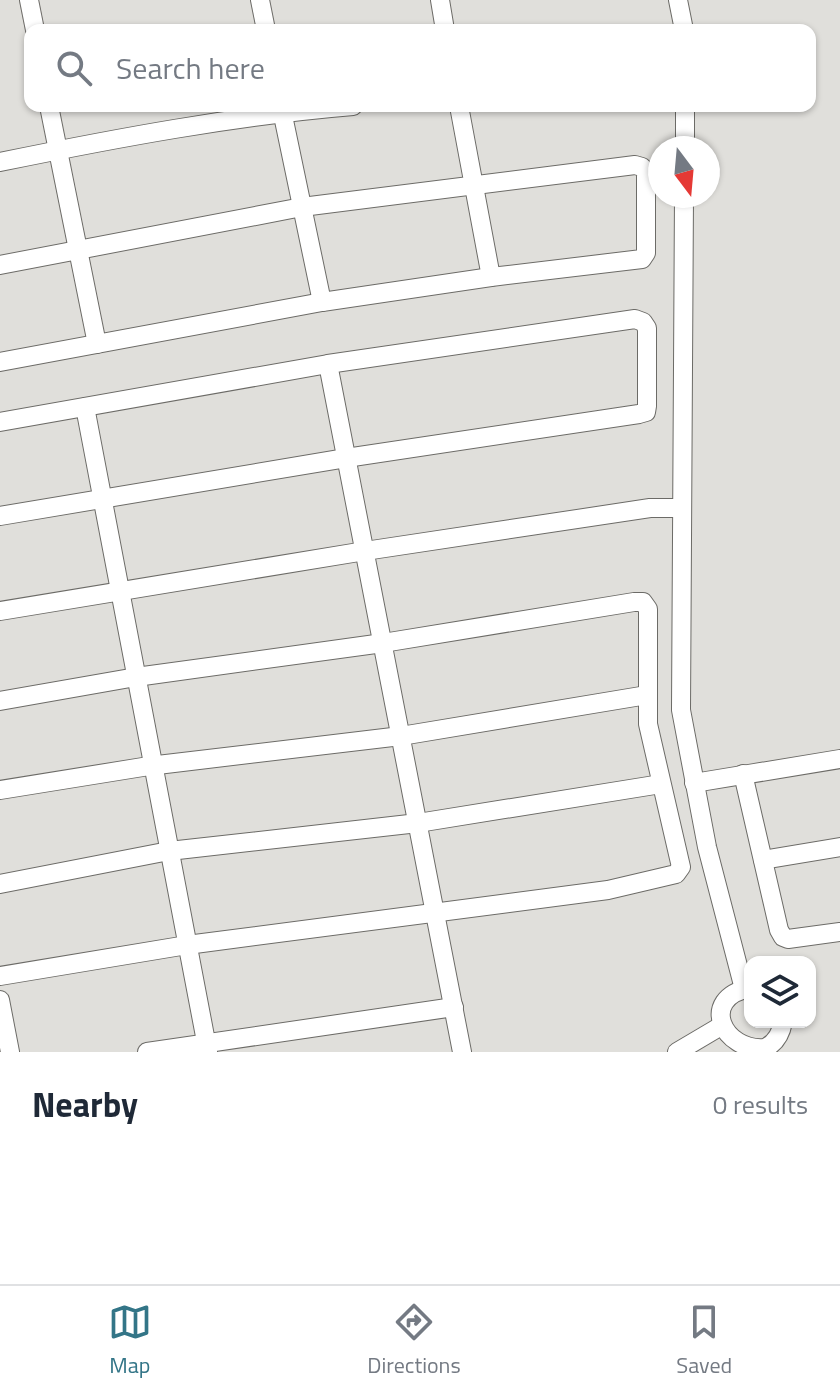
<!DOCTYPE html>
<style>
:root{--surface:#fff;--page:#f2f2f3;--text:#1f2937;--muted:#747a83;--line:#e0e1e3;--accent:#337587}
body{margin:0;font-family:"Titillium Web",sans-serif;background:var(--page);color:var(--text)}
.controls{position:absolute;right:24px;bottom:24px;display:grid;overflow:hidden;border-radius:16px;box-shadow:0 2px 6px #0004}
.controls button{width:72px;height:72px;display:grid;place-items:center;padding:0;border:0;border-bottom:2px solid var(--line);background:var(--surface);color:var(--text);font:40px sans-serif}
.compass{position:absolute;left:648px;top:136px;width:72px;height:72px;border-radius:50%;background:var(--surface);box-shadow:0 2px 6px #0004;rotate:164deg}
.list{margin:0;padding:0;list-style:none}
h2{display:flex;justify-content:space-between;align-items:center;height:104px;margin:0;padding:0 32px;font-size:34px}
h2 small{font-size:26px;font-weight:400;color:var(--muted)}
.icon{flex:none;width:44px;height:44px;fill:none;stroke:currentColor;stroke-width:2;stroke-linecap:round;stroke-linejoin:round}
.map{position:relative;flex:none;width:840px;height:1052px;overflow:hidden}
.search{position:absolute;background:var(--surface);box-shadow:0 2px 6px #0004;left:24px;right:24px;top:24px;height:88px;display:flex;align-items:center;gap:20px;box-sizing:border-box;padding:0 28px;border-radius:16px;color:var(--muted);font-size:30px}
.sheet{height:232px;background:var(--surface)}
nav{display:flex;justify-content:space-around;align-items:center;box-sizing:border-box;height:112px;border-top:2px solid var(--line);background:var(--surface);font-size:22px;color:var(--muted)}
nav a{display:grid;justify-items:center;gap:4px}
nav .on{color:var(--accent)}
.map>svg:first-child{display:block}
</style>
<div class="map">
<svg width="840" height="1052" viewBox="0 0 840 1052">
<rect width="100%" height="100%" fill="#e0dfdb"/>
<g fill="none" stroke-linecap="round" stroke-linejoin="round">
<!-- minor casing -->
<g stroke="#6c6b67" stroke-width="20">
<g id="minor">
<polyline points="29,0 35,30"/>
<polyline points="260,0 266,30"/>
<polyline points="440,0 445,30"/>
<polyline points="678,0 684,30"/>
<polyline points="49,106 97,344"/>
<polyline points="281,106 322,302"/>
<polyline points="459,106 491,277"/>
<polyline points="685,148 685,106"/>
<path d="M0 162C117 138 234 116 353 106"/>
<polyline points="684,196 681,710 707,847 744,989"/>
<polyline points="0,265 302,207 635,165 642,167 646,172 646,253 642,259 491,277 322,302 0,362"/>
<polyline points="328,364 462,1052"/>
<polyline points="85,407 208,1052"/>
<polyline points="0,422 328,364 635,319 643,322 647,328 647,406 646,412 639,414 346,458 0,516"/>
<polyline points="0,611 365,551 650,508 682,508"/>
<polyline points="0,701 136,677 383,643 634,602 643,602 648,609 648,724 681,867 676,874 608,890 187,945 0,976"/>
<polyline points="743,774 779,930 783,937 788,939 840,932"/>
<polyline points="694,783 840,759"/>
<polyline points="0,790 149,766 401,736 647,695"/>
<polyline points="763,860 840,847"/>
<polyline points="0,884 169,851 418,823 661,784"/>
<path d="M750 988C698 998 723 1052 765 1048 776 1043 781 1033 783 1022"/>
<polyline points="0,1000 10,1052"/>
<polyline points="147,1052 454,1007"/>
<polyline points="677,1052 721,1026"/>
</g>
</g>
<!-- minor -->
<use href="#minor" stroke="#fff" stroke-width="18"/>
</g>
</svg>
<div class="controls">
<button><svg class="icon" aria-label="layers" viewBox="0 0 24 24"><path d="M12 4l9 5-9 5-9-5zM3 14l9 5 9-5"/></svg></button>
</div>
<svg class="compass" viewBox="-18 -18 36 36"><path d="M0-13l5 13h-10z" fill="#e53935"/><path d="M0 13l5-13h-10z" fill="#747a83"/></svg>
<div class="search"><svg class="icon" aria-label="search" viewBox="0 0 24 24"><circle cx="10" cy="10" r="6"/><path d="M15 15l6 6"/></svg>Search here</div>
</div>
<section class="sheet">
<h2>Nearby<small>0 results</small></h2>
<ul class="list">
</ul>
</section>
<nav>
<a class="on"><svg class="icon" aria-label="map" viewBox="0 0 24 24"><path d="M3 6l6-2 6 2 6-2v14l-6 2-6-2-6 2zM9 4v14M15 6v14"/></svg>Map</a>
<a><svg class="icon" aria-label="directions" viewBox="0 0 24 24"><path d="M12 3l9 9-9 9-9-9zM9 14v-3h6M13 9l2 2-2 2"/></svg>Directions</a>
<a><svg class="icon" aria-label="saved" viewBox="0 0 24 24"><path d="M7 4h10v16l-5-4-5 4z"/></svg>Saved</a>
</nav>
